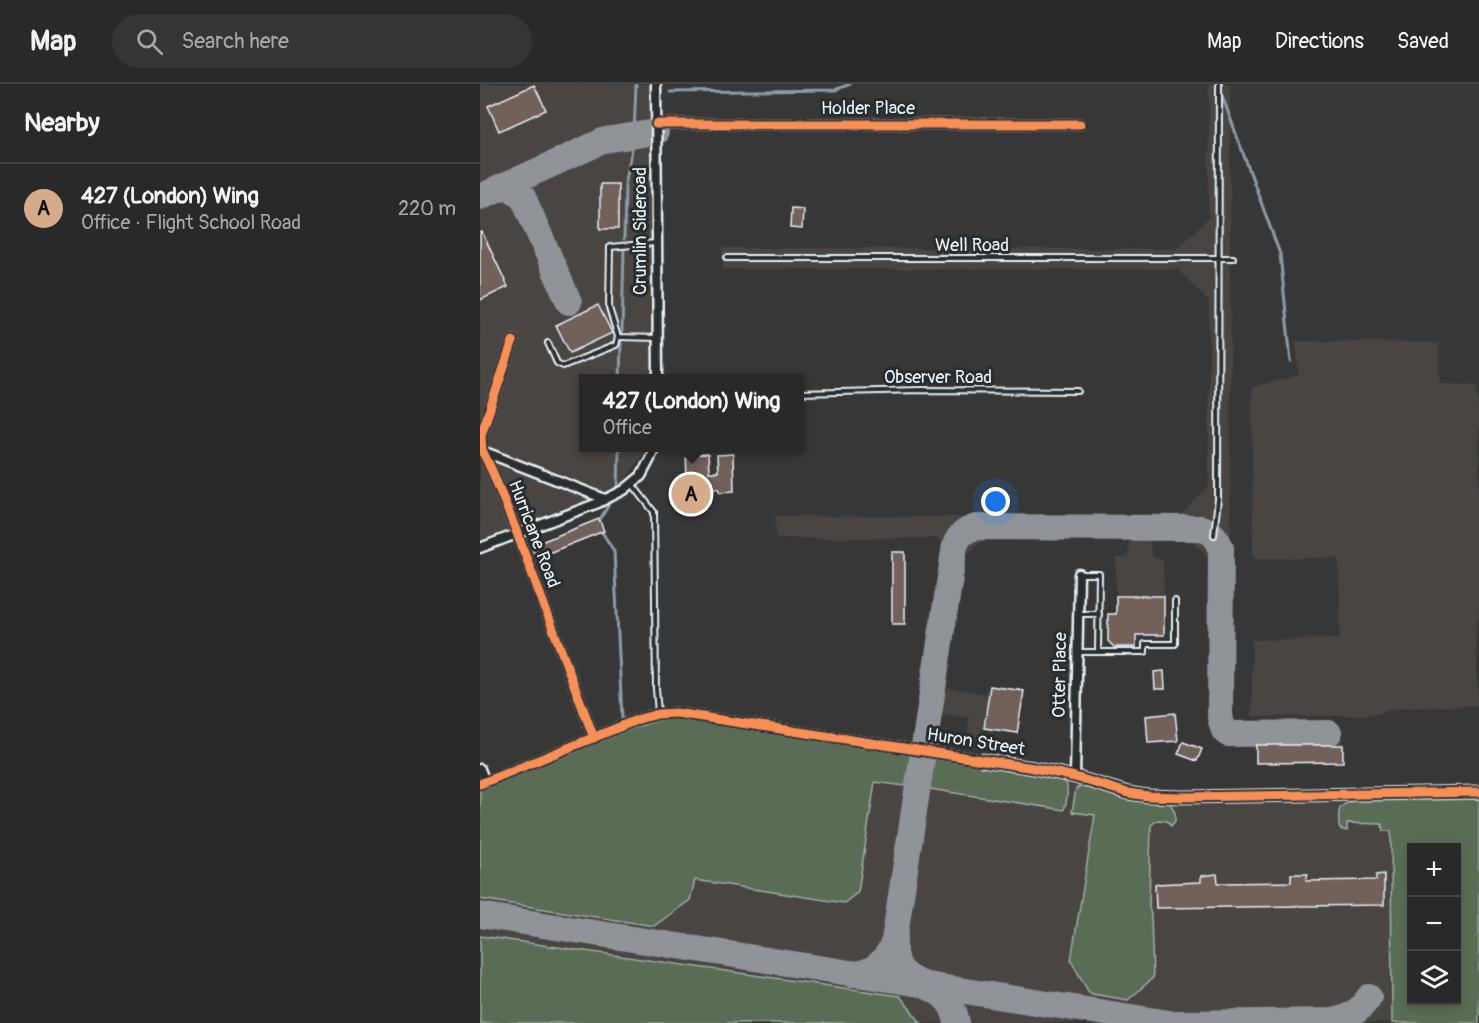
<!DOCTYPE html>
<meta charset="utf-8">
<style>
:root{--surface:#2a2929;--page:#363535;--text:#f1f3f6;--muted:#a5a6a8;--line:#464546;--accent:#d6ab8b}
body{margin:0;font-family:Pangolin,sans-serif;background:var(--page);color:var(--text)}
.controls{position:absolute;right:18px;bottom:18px;display:grid;overflow:hidden;border-radius:0px;box-shadow:0 3px 9px #0003}
.controls button{width:54px;height:54px;display:grid;place-items:center;padding:0;border:0;border-bottom:2px solid var(--line);background:var(--surface);color:var(--text);font:30px sans-serif}
.you{position:absolute;left:516px;top:418px;width:21px;height:21px;margin:-15px;border:4px solid #fff;border-radius:50%;background:#1a73e8;box-shadow:0 0 0 9px #1a73e833}
.badge{display:grid;place-items:center;width:39px;height:39px;border-radius:50%;background:var(--accent);color:#111;font-size:20px;font-weight:700}
.pin{position:absolute;translate:-50% -50%;border:3px solid #fff;box-shadow:0 2px 6px #0006}
.popup{position:absolute;left:99px;top:290px;width:225px;height:78px;box-sizing:border-box;display:grid;place-content:center;border-radius:0px;background:var(--surface);filter:drop-shadow(0 2px 4px #0005);font-size:20px;white-space:nowrap;color:var(--muted)}
.popup b{font-size:22px;color:var(--text)}
.popup::after{content:'';position:absolute;left:50%;top:100%;margin-left:-12px;border:12px solid transparent;border-top-color:var(--surface)}
.list{margin:0;padding:0;list-style:none}
h2{display:flex;justify-content:space-between;align-items:center;height:78px;margin:0;padding:0 24px;font-size:26px}
h2 small{font-size:20px;font-weight:400;color:var(--muted)}
.list li{display:grid;grid-template-columns:39px 1fr auto;gap:18px;align-items:center;box-sizing:border-box;height:90px;padding:0 24px;border-top:2px solid var(--line)}
.list b{display:block;font-size:22px;white-space:nowrap}
.list p{margin:0;font-size:20px;white-space:nowrap;color:var(--muted)}
.list em{font-size:20px;font-style:normal;color:var(--muted)}
.icon{flex:none;width:33px;height:33px;fill:none;stroke:currentColor;stroke-width:2;stroke-linecap:round;stroke-linejoin:round}
.map{position:relative;flex:none;width:999px;height:939px;overflow:hidden}
header{display:flex;align-items:center;gap:36px;box-sizing:border-box;height:84px;padding:0 30px;background:var(--surface);border-bottom:2px solid var(--line)}
header strong{font-size:28px}
nav{display:flex;gap:33px;margin-inline-start:auto;font-size:21px}
.search{width:420px;height:54px;background:var(--page);display:flex;align-items:center;gap:15px;box-sizing:border-box;padding:0 21px;border-radius:33px;color:var(--muted);font-size:22px}
main{display:flex}
aside{flex:1;background:var(--surface)}
.map>svg:first-child{display:block}
</style>
<header>
<strong>Map</strong>
<div class="search"><svg class="icon" aria-label="search" viewBox="0 0 24 24"><circle cx="10" cy="10" r="6"/><path d="M15 15l6 6"/></svg>Search here</div>
<nav><a>Map</a><a>Directions</a><a>Saved</a></nav>
</header>
<main>
<aside>
<h2>Nearby<small></small></h2>
<ul class="list">
<li><span class="badge">A</span><div><b>427 (London) Wing</b><p>Office · Flight School Road</p></div><em>220 m</em></li>
</ul>
</aside>
<div class="map">
<svg width="999" height="939" viewBox="0 0 999 939">
<rect width="100%" height="100%" fill="#383737"/>
<filter id="ink" filterUnits="userSpaceOnUse"><feTurbulence type="fractalNoise" baseFrequency=".0167" numOctaves="2"/><feDisplacementMap in="SourceGraphic" scale="12" xChannelSelector="R" yChannelSelector="G"/><feConvolveMatrix kernelMatrix="1 2 1 2 8 2 1 2 1" color-interpolation-filters="sRGB"/></filter>
<g filter="url(#ink)">
<!-- built -->
<g fill="#494442" fill-rule="evenodd">
<polygon points="0,0 175,0 175,294 103,294 103,364 168,364 143,398 103,419 34,444 0,458"/>
<path d="M729 0H750L751 642 754 646 863 644V661H776V654L741 655 740 642H730V475L709 454H674L670 458 671 470 674 474 683 475 684 512 636 511V474H645L649 470V458L646 455H505L484 472 464 603 505 610 507 603 510 604 500 662 489 661 487 658 489 634 460 629 453 673 661 708 999 706V939H0V674L7 690 170 626 432 670 465 462 456 454H296L295 432 698 434 729 402V218L697 185H243L242 164 697 165 729 133ZM932 764H976V916H932Z"/>
<polygon points="816,257 959,259 960,300 997,301 999,334 999,537 996,538 998,621 920,624 890,631 772,633 772,556 860,555 859,474 773,474 772,303 819,291"/>
</g>
<!-- green -->
<g fill="#5a6c56" stroke="#a1aea7" stroke-width="1.5" fill-rule="evenodd">
<polygon points="198,634 428,670 432,674 428,695 425,702 395,698 378,808 364,819 215,796 210,816 174,842 0,815 0,704 156,643 183,635"/>
<path d="M453 673 585 696C589 703 587 718 584 726L450 705 448 701Z"/>
<polygon points="604,700 664,717 690,718 695,729 695,737 691,742 687,737 678,736 671,741 669,823 671,831 673,894 648,916 612,910 608,907 591,876 615,731 592,728 596,705"/>
<path d="M999 715V939H912L911 747H903L902 740 867 739V747L860 745 859 742C858 727 857 722 872 717ZM932 764H976V916H932Z"/>
<polygon points="0,852 420,912 441,939 0,939"/>
</g>
<g fill="none" stroke-linecap="round" stroke-linejoin="round">
<!-- stream -->
<g stroke="#8c9ca8" stroke-width="3">
<polyline points="740,6 800,170 811,277"/>
<polyline points="190,8 355,6 370,0"/>
<polyline points="154,50 156,0"/>
<polyline points="144,155 145,101 154,54"/>
<polyline points="142,248 144,165"/>
<polyline points="140,294 141,258"/>
<polyline points="138,405 139,364"/>
<polyline points="119,437 128,422"/>
<polyline points="120,445 134,467 142,634"/>
</g>
<!-- taxiway -->
<g stroke="#909498" stroke-width="26">
<polyline points="26,101 43,113 89,218"/>
<polyline points="0,113 125,56 176,48"/>
<polyline points="0,831 689,939"/>
<path d="M414 857 475 461C479 451 485 446 496 443L721 444C732 448 737 453 741 464L740 633 744 647 748 650 849 649"/>
<path d="M372 890C394 889 406 877 414 857 410 914 469 887 477 939"/>
<path d="M699 939 852 937C869 934 879 928 889 913"/>
</g>
</g>
<!-- building -->
<g fill="#72615a" stroke="#e8f1f8" stroke-width="1.5">
<polygon points="54,1 66,26 19,47 8,22"/>
<rect x="120" y="100" width="18" height="45"/>
<polygon points="311,124 323,125 322,145 310,144"/>
<polygon points="2,148 28,203 0,216 0,149"/>
<polygon points="118,221 132,249 90,269 76,241"/>
<polygon points="228,370 229,388 238,388 237,371 253,370 254,407 240,408 239,404 226,404 226,414 221,414 222,419 208,419 206,371"/>
<polygon points="119,435 124,447 56,474 51,462"/>
<rect x="412" y="468" width="13" height="72"/>
<polygon points="636,512 684,512 684,551 656,551 656,563 634,563 628,557 628,530 636,530"/>
<polygon points="684,587 685,605 675,605 674,588"/>
<polygon points="510,602 544,607 537,649 504,644"/>
<polygon points="695,629 698,657 668,659 666,632"/>
<polygon points="703,658 722,665 717,677 698,670"/>
<polygon points="776,661 863,661 863,678 776,679"/>
<polygon points="737,790 738,799 811,798 811,790 828,790 826,797 896,796 896,791 904,790 904,821 676,824 675,800 721,798 721,792"/>
</g>
<g fill="none" stroke-linecap="round" stroke-linejoin="round">
<!-- service casing -->
<g stroke="#e8f1f8" stroke-width="8">
<g id="service">
<polyline points="176,159 130,163 129,224 138,253 178,254"/>
<polyline points="247,174 738,174"/>
<polyline points="736,174 753,174"/>
<polyline points="68,259 77,279 83,282 136,261 138,253"/>
<polyline points="319,309 440,306 598,307"/>
<polyline points="153,401 174,428 176,605 178,629"/>
<polyline points="734,451 738,415 739,0"/>
<polyline points="600,490 619,490 618,568 665,568 665,560 695,560 695,517"/>
<polyline points="599,530 619,530"/>
<polyline points="598,568 618,568"/>
</g>
</g>
<!-- minor casing -->
<g stroke="#e8f1f8" stroke-width="13">
<g id="minor">
<polyline points="176,0 178,294"/>
<polyline points="176,40 600,40"/>
<polyline points="33,257 1,351 2,366 13,389 37,449 114,654"/>
<polyline points="0,366 125,415"/>
<polyline points="0,464 118,419 144,406 161,392 170,375 174,364"/>
<polyline points="0,685 5,698"/>
<polyline points="595,693 599,490"/>
<polyline points="0,700 159,635 178,630 196,629 502,676"/>
</g>
</g>
<!-- tertiary casing -->
<g stroke="#e8f1f8" stroke-width="15">
<polyline id="tertiary" points="502,676 554,684 595,693 648,709 668,712 703,713 999,708"/>
</g>
<!-- service -->
<use href="#service" stroke="#2a2d2e" stroke-width="4"/>
<!-- minor -->
<use href="#minor" stroke="#2a2d2e" stroke-width="8"/>
<!-- tertiary -->
<use href="#tertiary" stroke="#2a2d2e" stroke-width="10"/>
<!-- cycleway casing -->
<g stroke="#2a2d2e" stroke-width="13">
<g id="cycleway">
<polyline points="176,40 600,40"/>
<polyline points="33,257 1,351 2,366 13,389 37,449 114,654"/>
<polyline points="0,700 159,635 178,630 196,629 554,684 595,693 648,709 668,712 703,713 999,708"/>
</g>
</g>
<!-- cycleway -->
<use href="#cycleway" stroke="#f78f57" stroke-width="9"/>
</g>
</g>
<g text-anchor="middle" dominant-baseline="central" stroke-width="6" stroke-linejoin="round" paint-order="stroke">
<!-- street labels -->
<g font-size="18" fill="#e8f1f8" stroke="#2a2d2e">
<text x="388" y="24">Holder Place</text>
<text transform="translate(160 147) rotate(-90)">Crumlin Sideroad</text>
<text x="492" y="161">Well Road</text>
<text x="458" y="293">Observer Road</text>
<text transform="translate(54 450) rotate(69)">Hurricane Road</text>
<text transform="translate(580 591) rotate(-89)">Otter Place</text>
<text transform="translate(496 658) rotate(9)">Huron Street</text>
</g>
</g>
</svg>
<div class="controls">
<button>+</button>
<button>−</button>
<button><svg class="icon" aria-label="layers" viewBox="0 0 24 24"><path d="M12 4l9 5-9 5-9-5zM3 14l9 5 9-5"/></svg></button>
</div>
<div class="you"></div>
<div class="pin badge" style="left:211px;top:410px">A</div>
<div class="popup"><b>427 (London) Wing</b>Office</div>
</div>
</main>
